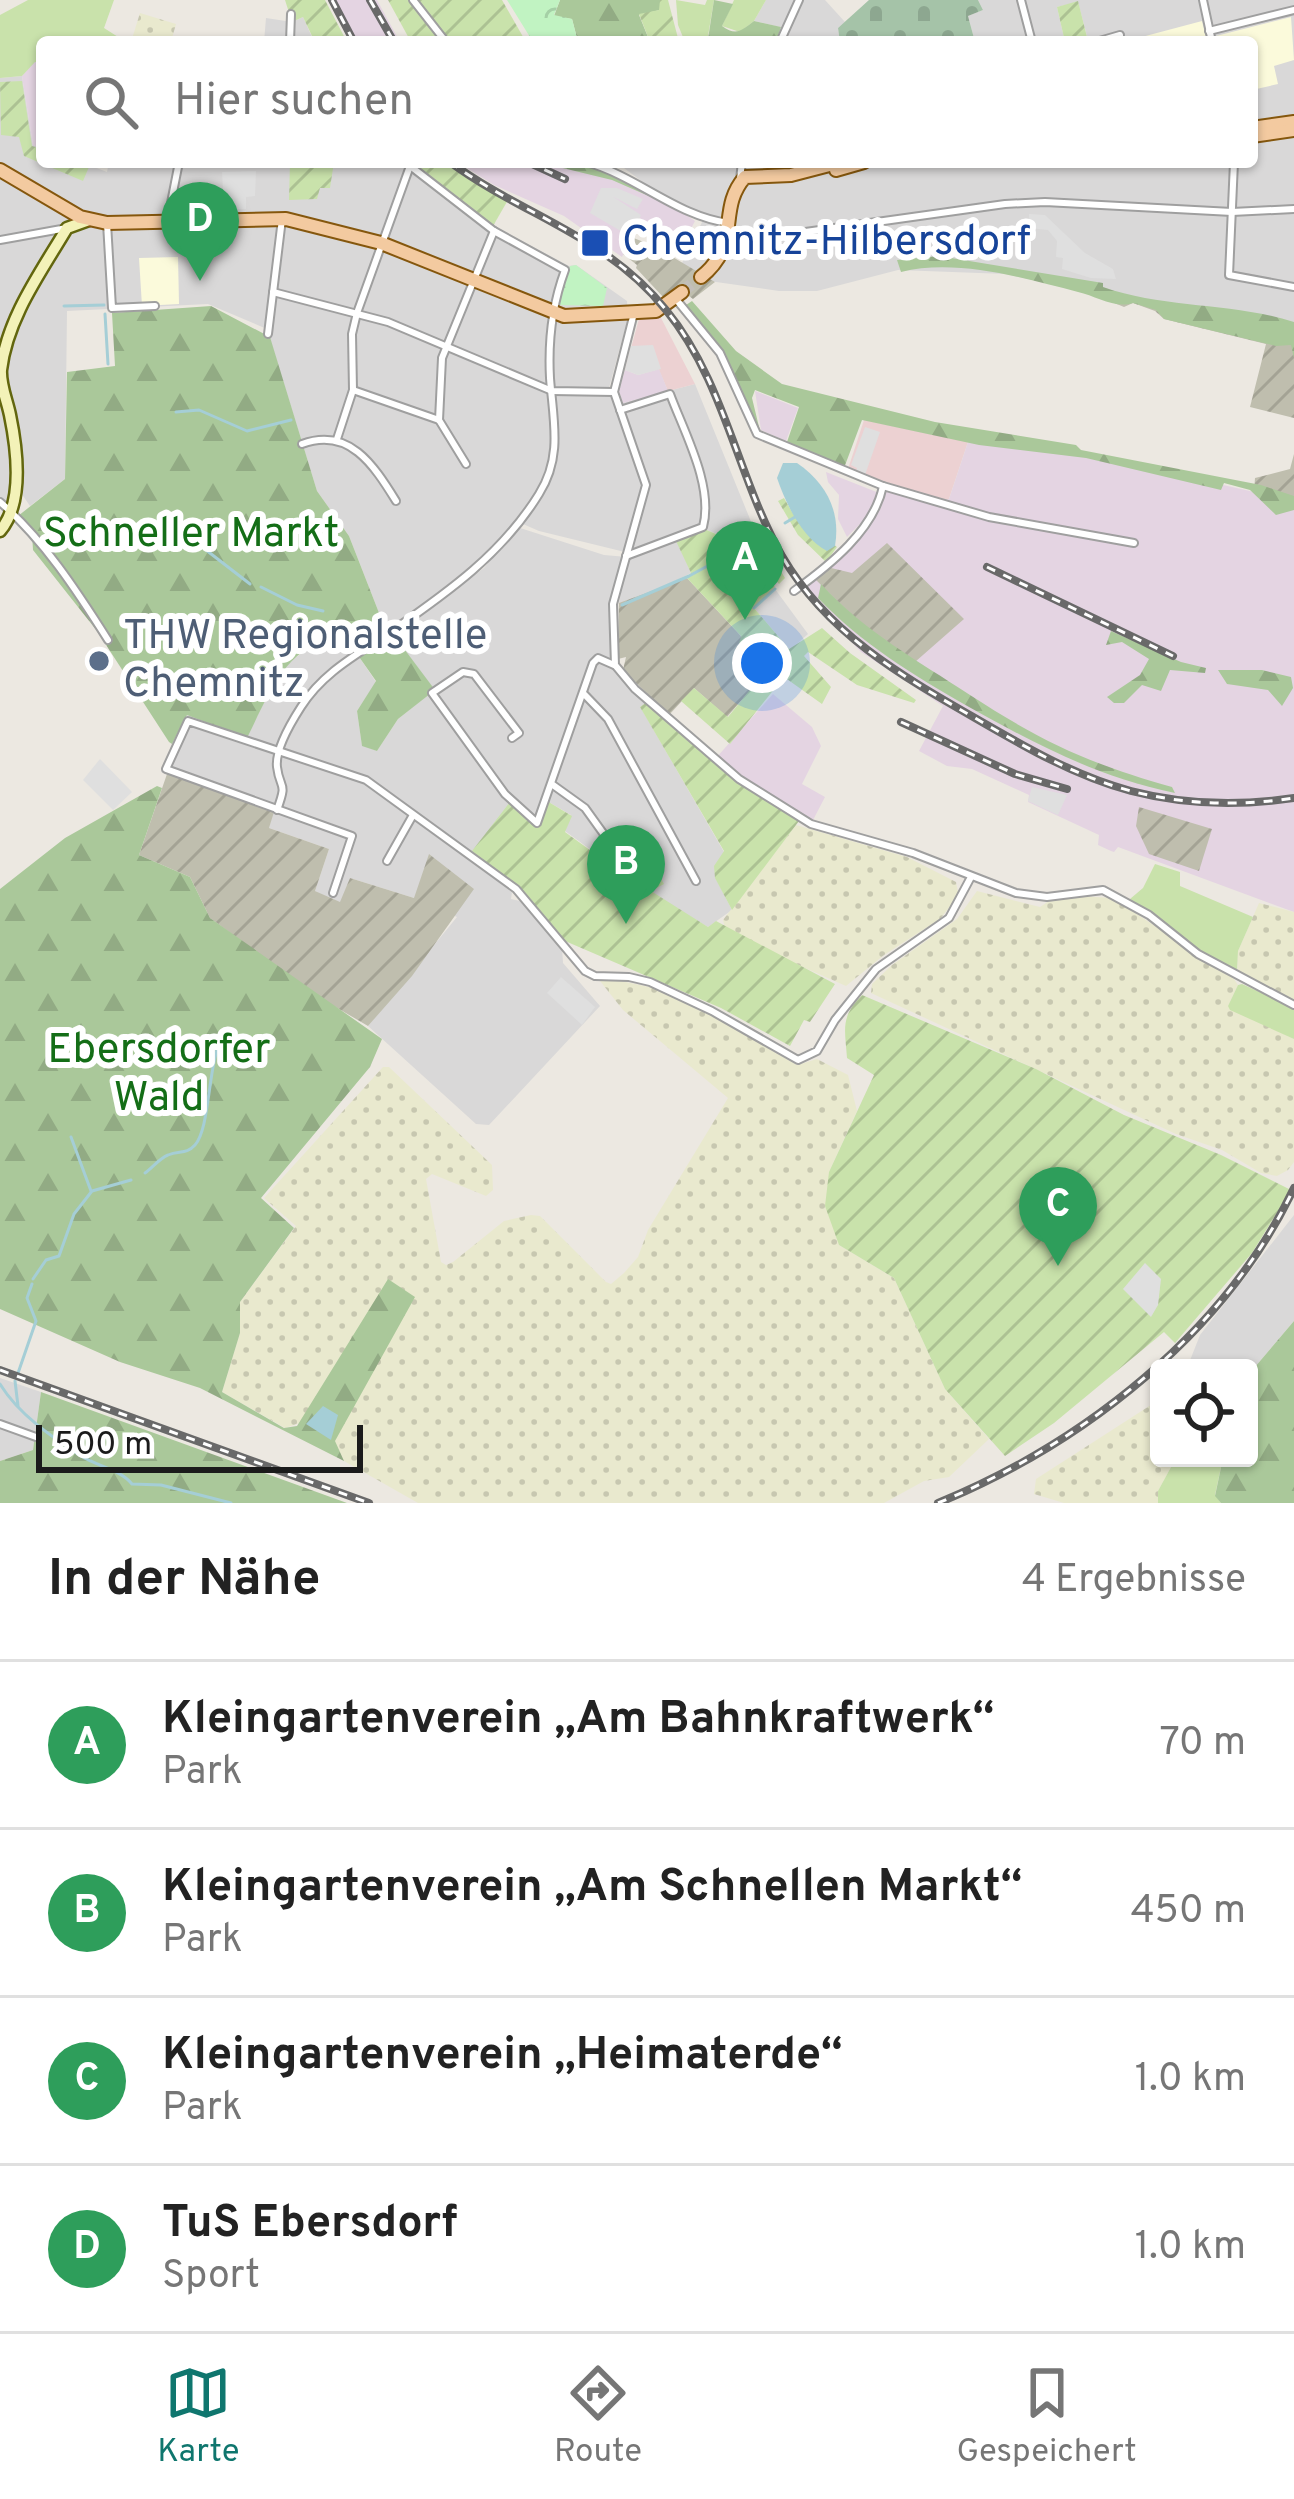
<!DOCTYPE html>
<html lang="de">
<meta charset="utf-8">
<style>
:root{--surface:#fff;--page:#f2f2f2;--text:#222;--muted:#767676;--line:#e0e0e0;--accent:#0f766e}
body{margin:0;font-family:Overpass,sans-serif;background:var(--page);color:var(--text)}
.controls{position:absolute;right:36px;bottom:36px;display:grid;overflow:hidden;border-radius:12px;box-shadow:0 3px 9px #0004}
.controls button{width:108px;height:108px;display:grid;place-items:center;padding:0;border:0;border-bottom:3px solid var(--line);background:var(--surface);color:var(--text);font:60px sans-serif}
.scale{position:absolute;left:36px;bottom:30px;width:327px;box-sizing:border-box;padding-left:12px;border:6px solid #1b1b1b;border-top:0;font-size:33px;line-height:42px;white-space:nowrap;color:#1b1b1b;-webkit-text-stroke:9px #fff;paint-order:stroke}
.you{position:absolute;left:762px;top:663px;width:42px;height:42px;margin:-30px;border:9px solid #fff;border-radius:50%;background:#1a73e8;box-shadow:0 0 0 18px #1a73e833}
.badge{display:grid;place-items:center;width:78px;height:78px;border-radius:50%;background:var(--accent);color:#fff;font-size:39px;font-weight:700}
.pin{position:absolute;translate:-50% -99px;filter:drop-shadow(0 3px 6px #0008)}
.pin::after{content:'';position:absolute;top:63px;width:42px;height:36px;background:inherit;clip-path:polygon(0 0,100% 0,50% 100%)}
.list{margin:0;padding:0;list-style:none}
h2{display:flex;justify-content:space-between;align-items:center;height:156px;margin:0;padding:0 48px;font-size:51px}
h2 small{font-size:39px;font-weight:400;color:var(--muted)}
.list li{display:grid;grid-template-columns:78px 1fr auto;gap:36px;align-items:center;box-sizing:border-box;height:168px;padding:0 48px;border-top:3px solid var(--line)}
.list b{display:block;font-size:45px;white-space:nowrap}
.list p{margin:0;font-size:39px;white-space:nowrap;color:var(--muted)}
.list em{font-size:39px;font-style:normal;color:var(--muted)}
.icon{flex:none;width:66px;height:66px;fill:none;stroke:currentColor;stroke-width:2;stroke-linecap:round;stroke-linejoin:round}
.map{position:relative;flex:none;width:1294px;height:1503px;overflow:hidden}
.search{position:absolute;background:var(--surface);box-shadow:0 3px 9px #0004;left:36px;right:36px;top:36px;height:132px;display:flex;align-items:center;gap:30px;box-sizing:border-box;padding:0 42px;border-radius:12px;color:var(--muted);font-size:45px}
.sheet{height:828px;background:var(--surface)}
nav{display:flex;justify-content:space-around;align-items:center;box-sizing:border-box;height:168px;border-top:3px solid var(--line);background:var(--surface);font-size:33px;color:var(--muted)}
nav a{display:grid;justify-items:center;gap:6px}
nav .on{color:var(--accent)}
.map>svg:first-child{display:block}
</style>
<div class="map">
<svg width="1294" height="1503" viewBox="0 0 1294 1503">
<defs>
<pattern id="construction-furrows" width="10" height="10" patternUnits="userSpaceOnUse" patternTransform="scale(3)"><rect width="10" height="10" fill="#bfbeae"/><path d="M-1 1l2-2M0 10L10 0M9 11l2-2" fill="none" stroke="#a4a395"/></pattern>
<pattern id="farmland-dots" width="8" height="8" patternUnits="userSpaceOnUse" patternTransform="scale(3)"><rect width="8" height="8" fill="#e9e9ce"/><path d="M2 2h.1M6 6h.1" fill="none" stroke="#c7c7b0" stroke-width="1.8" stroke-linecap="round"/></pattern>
<pattern id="forest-firs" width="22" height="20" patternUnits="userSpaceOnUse" patternTransform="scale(3)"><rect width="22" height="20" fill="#aac89a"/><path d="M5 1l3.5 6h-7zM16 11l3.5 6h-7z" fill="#92ab84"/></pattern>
<pattern id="cemetery-stones" width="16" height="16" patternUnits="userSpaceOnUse" patternTransform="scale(3)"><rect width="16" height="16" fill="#a5c3a8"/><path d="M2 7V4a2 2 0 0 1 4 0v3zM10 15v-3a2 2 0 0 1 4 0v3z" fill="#8da790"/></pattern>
<pattern id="park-crowns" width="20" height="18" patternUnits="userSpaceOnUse" patternTransform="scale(3)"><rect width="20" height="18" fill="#c1f3c2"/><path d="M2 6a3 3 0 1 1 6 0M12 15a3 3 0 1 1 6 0" fill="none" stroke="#a5d0a6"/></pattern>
<pattern id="garden-furrows" width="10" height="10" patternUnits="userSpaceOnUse" patternTransform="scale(3)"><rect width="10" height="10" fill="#c9e2ab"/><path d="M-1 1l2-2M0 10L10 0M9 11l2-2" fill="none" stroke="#acc193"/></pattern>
</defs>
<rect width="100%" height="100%" fill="#ece8e1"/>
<!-- residential -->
<g fill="#d9d8d8">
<polygon points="766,0 825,0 845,22 838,28 840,42 777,42 780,27 754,21"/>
<polygon points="978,0 1294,0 1294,338 1006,274 898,270 817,291 779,291 709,281 682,263 705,216 648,186 616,162 1252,162 1252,42 1085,42 1088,40 1078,2 1057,7 1065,42 975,42 968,16 983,10"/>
<polygon points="303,17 312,37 301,42 264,42 266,18 292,22"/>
<polygon points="22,76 33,145 42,148 42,162 81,162 107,172 109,162 413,162 494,226 569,266 576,265 627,301 628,318 609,388 614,405 695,384 752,524 717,534 702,528 677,540 691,573 636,600 619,603 626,566 616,596 615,670 647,702 641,708 724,852 715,877 732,910 708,927 660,899 650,890 657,874 653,880 631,879 565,831 571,815 547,801 539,818 472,852 490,866 486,872 512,892 511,899 520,901 562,948 563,963 600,1006 489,1125 476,1124 368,1026 457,917 414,898 350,878 341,903 330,899 315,891 329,849 269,828 273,812 161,772 187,715 247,737 281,668 323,638 343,633 376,682 357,711 362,745 377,751 398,719 434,690 393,634 484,568 517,527 604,555 627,557 629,553 539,531 516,521 480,563 390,630 381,618 349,536 317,491 267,329 208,304 67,311 65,479 30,506 17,487 7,507 0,500 0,78"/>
<polygon points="775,589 808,634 790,650 754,608"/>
<polygon points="1294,1215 1294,1321 1249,1374 1249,1368 1187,1368 1200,1335"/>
<polygon points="0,1378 41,1392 33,1450 0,1461"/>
</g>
<!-- commercial -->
<g fill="#ecd1d2">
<polygon points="660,316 695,384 668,391 659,370 625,370 639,319"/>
<polygon points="864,420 968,442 949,499 942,501 848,469"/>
</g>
<!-- industrial -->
<g fill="#e4d4e2">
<polygon points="335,0 377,0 400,42 357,42"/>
<polygon points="35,61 42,63 42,148 33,145 22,76"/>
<polygon points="457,162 580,162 608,171 660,197 695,221 686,238 678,240 639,218 622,257 564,216 494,185"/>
<polygon points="659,369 668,391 623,403 619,391 625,370 638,375"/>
<polygon points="755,391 798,408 786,441 761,430"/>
<polygon points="968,442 1077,452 1294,501 1294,912 1118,847 1114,852 1111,851 1098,845 1099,835 1028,802 1029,795 972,769 947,766 919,751 943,706 861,652 800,589 859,534 864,535 862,532 881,508 887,485 942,501 949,499"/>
<polygon points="826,472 879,493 867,517 847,537 838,519 839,495 828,482"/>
<polygon points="773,694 812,727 821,746 802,784 825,797 812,822 759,792 716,758"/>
</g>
<!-- education -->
<g fill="#fbfadb">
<polygon points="1291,17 1294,60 1274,66 1278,84 1252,90 1252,42 1218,42 1216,36"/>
<polygon points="1202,21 1207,42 1126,42 1138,38"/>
<polygon points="178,257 179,304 142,306 139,258"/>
</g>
<!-- construction -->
<g fill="url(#construction-furrows)">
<polygon points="631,237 654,246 715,282 693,299 677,287 664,298 636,268 637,265 623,254"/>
<polygon points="1100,297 1133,302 1294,338 1294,418 1250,407 1266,344 1164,319 1155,311 1133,303 1124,307"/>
<polygon points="1294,454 1294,501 1254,491 1255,478 1290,469"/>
<polygon points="887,543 964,619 915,662 863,626 815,579 827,567 852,573"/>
<polygon points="687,578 741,636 759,680 727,717 694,688 669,715 623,670 626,657 618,659 619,603"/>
<polygon points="167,774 274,812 269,828 329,849 315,891 340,902 350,878 414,898 429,854 474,889 412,976 368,1026 315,995 210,918 190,877 139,855"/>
<polygon points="1139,807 1212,829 1199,871 1149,854 1136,826"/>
</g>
<!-- farmland -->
<g fill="url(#farmland-dots)">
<polygon points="140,13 176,24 171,42 131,42"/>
<polygon points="796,825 907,857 956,882 958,892 952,904 940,919 884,955 846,986 726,933 723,920"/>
<polygon points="977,891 1040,907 1049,901 1079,896 1113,898 1234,979 1238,985 1228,1006 1294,1039 1294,1162 1288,1170 1277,1176 1261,1173 1222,1150 1176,1134 871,993 872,984 892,965 957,919"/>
<polygon points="1259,903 1294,912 1294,1002 1237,979 1238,951"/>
<polygon points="600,981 621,981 654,988 707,1013 797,1065 817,1059 848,1075 857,1111 829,1172 839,1245 894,1278 945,1389 989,1439 949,1477 924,1481 884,1503 418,1503 344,1461 334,1441 352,1405 285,1428 222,1392 240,1333 240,1302 296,1226 264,1198 383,1067 389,1067 492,1165 493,1190 486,1196 432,1174 426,1179 441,1262 446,1265 453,1262 504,1221 531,1215 540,1216 606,1282 611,1284 624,1273 638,1257 648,1230 728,1098 623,1010"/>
<polygon points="1154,1403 1159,1404 1159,1458 1176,1458 1158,1491 1158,1503 1064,1503 1034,1494 1036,1479"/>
</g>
<!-- grass -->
<g fill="#c9e2ab">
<polygon points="28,0 114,0 104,28 126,42 42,42 42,63 35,62 22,76 0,78 0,15"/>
<polygon points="676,0 705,5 707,0 714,0 707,42 685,42 678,25"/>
<polygon points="734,0 766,0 754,21 740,32 722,26"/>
<polygon points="1155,864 1180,872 1180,886 1253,917 1238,951 1237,971 1200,952 1130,899 1143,888"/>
<polygon points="1242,984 1294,1008 1294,1039 1230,1010 1228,1006 1238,985"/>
<polygon points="1176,1458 1223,1458 1215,1495 1221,1503 1158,1503 1158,1491"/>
</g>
<!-- forest -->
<g fill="url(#forest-firs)">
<polygon points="560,0 661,0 660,10 639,15 650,42 578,42 572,19 554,16"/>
<path d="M714 0 733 4 722 26C736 36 741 31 754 21L781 27 776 42H712L708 39Z"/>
<path d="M538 162C605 162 627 181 683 211L612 180Z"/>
<path d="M939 256 1103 283V287C1166 309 1231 302 1294 322V358L1291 345 1276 346 1164 319 1156 310 1133 303C1115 309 1096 296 1078 292 1024 278 956 258 901 272L897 260Z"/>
<polygon points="692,301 736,351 782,384 935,422 1076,445 1081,450 1261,485 1294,496 1294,510 1276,515 1250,490 1224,483 1221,490 1086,458 979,445 862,420 844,468 770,438 787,442 799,407 755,390 752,398 760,431 768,434 757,430 725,355 686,305"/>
<path d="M211 306 270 337 317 491 349 536 381 618 435 690 398 719 377 751 362 746 357 711 376 681 343 634C285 646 271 690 247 738L187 715 172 744 169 742 97 631 33 550 32 534 18 516 65 479 67 372 115 366 112 313Z"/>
<path d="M821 584C865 632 917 660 970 695 1042 742 1090 764 1172 787L1175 793C1096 776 1039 746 969 707 913 675 862 644 818 598Z"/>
<polygon points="1111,631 1181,662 1206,668 1205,673 1170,670 1161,691 1142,685 1124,703 1114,703 1107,697 1140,675 1149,659 1122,642 1106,645"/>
<polygon points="1218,670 1262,670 1291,677 1293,688 1282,706 1268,690 1227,684"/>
<polygon points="157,786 162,788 139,855 190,877 210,918 382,1039 370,1067 261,1198 294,1228 240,1302 240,1333 222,1392 284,1428 297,1426 388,1279 415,1297 335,1441 344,1461 200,1388 120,1362 0,1309 0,889 65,838"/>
<polygon points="1294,1321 1294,1503 1221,1503 1215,1496 1223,1458 1249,1458 1249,1374"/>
<polygon points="41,1392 347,1503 0,1503 0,1461 33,1450"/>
</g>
<!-- cemetery -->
<polygon fill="url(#cemetery-stones)" points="869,0 978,0 983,10 968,16 975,42 840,42 838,28"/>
<!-- park -->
<g fill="url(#park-crowns)">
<polygon points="507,0 560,0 554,15 572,19 578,42 533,42"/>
<polygon points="576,265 607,288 603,306 556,305 570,266"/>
</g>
<!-- garden -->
<g fill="url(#garden-furrows)">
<polygon points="285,0 325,0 347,42 301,42 312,36 303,17 292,22"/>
<polygon points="388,0 502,0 526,42 411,42"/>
<polygon points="660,0 668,0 679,42 650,42 639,14 659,10"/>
<polygon points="1078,1 1088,41 1065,42 1057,7"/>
<polygon points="22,81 32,146 42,149 42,162 76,162 89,167 83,181 24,156 19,137 1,135 0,82"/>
<polygon points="290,162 334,162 330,188 320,188 317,199 289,200"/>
<polygon points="413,162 446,162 508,200 493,226"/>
<polygon points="972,232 983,244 984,258 940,253 939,246 953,245 951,234"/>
<polygon points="784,498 795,517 837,547 826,562 798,535 778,501"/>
<polygon points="752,524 785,578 779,584 746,543 730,539 745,546 775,587 754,608 789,649 822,628 850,653 916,700 914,703 857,685 808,652 804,656 831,687 822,704 784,677 730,744 681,701 694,688 728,717 758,680 735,660 741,636 687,578 691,573 676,541 702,528 716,534"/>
<polygon points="647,702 736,780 799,821 732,910 715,878 714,866 724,851 640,707"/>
<polygon points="547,801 572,816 565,832 630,879 639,867 653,879 658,873 664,884 651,891 708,927 716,921 835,984 810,1022 804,1020 790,1046 721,1008 565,941 519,891 472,851 510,802 536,819"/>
<path d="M862 995 1036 1069 1124 1115 1221 1155 1291 1190 1252 1253 1175 1343 1164 1332 1054 1423 1005 1456 945 1389 894 1278 839 1245 825 1206 829 1172 874 1075 847 1058C845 1029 840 1017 862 995Z"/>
</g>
<!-- parking -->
<g fill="#dfdfdf">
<polygon points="256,171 255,196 246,197 246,209 227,209 224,206 222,172"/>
<polygon points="601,188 617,188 643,199 637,209 612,196 641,215 631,237 590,213"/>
<polygon points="1029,214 1045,215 1085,253 1113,269 1116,279 1091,278 1062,269 1063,258 1056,257 1057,241 1048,230 1029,228"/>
<polygon points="653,345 661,369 638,375 625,370 631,346"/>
<polygon points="865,427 880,432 865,475 856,472 857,468 851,465"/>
<polygon points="100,759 132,792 113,810 83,780"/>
<polygon points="1032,787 1067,795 1058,815 1028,801"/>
<polygon points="561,977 595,1007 582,1025 547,993"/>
<polygon points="1145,1263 1161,1279 1158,1305 1151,1317 1123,1289"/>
</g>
<!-- water -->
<g fill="#a5ced6">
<path d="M783 463H797C826 483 841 511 835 546L827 551C802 538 786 504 777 478Z"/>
<polygon points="323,1406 338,1415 331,1440 306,1424"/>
</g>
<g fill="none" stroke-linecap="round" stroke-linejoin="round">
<!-- stream -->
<g stroke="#a5ced6" stroke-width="3">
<polyline points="64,306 104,305"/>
<polyline points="105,314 108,364"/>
<polyline points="176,412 199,410 247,431 291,420"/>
<polyline points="785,523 795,517"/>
<polyline points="142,531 184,533 250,584"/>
<polyline points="261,587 297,605 323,611"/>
<polyline points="622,605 689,576 761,537"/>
<polyline points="754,608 775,589"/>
<polyline points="71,1137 91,1191"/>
<path d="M145 1173C152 1168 160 1158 168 1155 179 1150 186 1155 195 1145 211 1127 207 1060 224 1033"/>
<polyline points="33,1279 46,1260 59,1256 74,1214 92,1191 131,1180"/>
<polyline points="17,1376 36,1321 27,1298 32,1284"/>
<polyline points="15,1381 18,1406"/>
<path d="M0 1384C18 1414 52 1437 81 1456 97 1466 121 1470 132 1484L161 1485 231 1503"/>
</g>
<!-- primary-tunnel -->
<polyline stroke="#c2bfb9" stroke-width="12" stroke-dasharray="12 6" stroke-linecap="butt" points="682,292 701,277"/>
<!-- street casing -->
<g stroke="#9f9f9f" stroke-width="10">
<g id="street">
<polyline points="413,0 446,42"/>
<polyline points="1021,0 1032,42"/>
<polyline points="1203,0 1212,42"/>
<polyline points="1209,31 1294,10"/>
<polyline points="290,42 291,14"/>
<polyline points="780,42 799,0"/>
<polyline points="1096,42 1120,35"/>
<path d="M586 162C637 176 678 217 729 223"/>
<polyline points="1234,162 1229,275 1294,287"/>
<polyline points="740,179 742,162"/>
<polyline points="168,218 179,162"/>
<polyline points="107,223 112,308 155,306"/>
<polyline points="0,240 67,228"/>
<polyline points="723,255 784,235 1005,204 1045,202 1232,212 1294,209"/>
<polyline points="273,292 388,322 552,391 614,392"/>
<path d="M675 298 720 353 757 434 883 486C874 530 830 565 794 591"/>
<polyline points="634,313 614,392 646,485 613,604 615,665 635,689 739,779 811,824 913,853 1016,893 1047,897 1103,890 1149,915 1198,954 1294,1005"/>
<polyline points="268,334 282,219"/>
<polyline points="353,390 439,420 466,464"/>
<path d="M620 410 670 394C684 432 714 486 703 527L626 556"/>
<polyline points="439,420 442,358 494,231"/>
<polyline points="337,439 353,390 352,334 357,313 410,166"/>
<path d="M302 444C349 427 373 464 396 501"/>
<polyline points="883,486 989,517 1134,543"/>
<path d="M0 502C43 539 77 591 108 640"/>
<polyline points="585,695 608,719 696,881"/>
<polyline points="512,738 519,733 474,674 463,672 432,693 505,794 537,823 593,663 598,658 614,665"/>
<polyline points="553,785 585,808 608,840"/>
<path d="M277 810C288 780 280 791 277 767 275 750 292 721 301 707 323 672 358 654 392 631 448 592 502 554 539 494 563 456 553 420 550 378 548 341 552 305 565 270L494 231 405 162"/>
<polyline points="387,861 413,815"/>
<polyline points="333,893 352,836 166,769 188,721 366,780 516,889 585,971 595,976 629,977 650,982 712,1011 798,1060 817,1051 835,1020 876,969 949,918 971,877"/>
<polyline points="0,1424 36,1437"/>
</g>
</g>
<!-- secondary casing -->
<g stroke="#62660e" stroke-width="15">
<path id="secondary" d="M0 531C24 503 17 449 10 415 7 400 0 385 1 370 7 318 41 272 67 228L89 220"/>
</g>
<!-- primary casing -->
<g stroke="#85570d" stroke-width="16">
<g id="primary">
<polyline points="1252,128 1294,122"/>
<polyline points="1252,136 1294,130"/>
<polyline points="0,170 80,217 107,223 286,219 381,243 564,316 656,311 682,292"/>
<polyline points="836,170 864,162"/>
<path d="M701 277C743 243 716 210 745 177L791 175 841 162"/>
</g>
</g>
<!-- street -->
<use href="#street" stroke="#fff" stroke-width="6"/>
<!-- secondary -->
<use href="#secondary" stroke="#f3f2b8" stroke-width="10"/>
<!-- primary -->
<use href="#primary" stroke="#f3caa0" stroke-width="12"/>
<!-- rail casing -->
<g stroke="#696969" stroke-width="8">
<g id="rail">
<polyline points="332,0 354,42"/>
<polyline points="370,0 394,42"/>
<path d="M450 162C523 216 606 235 666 310 725 382 737 477 782 556 827 633 900 675 975 718 1025 747 1075 776 1131 791 1185 805 1240 806 1294 798"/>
<polyline points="528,162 565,179"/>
<polyline points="987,567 1173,656"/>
<polyline points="901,722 1015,774 1067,789"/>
<polyline points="0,1370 369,1503"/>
<path d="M938 1503C1084 1443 1225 1333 1294 1188"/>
</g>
</g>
<!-- rail -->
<use href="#rail" stroke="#fff" stroke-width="3" stroke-dasharray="9" stroke-linecap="butt"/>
</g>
<!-- markers -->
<rect fill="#1a4fb4" stroke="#fff" stroke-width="4.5" x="580" y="228" width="30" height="30" rx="6"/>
<circle fill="#5c6f8a" stroke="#fff" stroke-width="4.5" cx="99" cy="661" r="12"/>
<g text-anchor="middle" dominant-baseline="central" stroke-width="12" stroke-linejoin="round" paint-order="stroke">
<!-- transit labels -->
<g font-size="42" fill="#164399" stroke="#fff" text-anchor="start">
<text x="622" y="243">Chemnitz-Hilbersdorf</text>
</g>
<!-- park labels -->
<g font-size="42" fill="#146e17" stroke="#fff">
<text x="191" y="535">Schneller Markt</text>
<text x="159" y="1051">Ebersdorfer<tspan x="159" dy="48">Wald</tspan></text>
</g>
<!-- service labels -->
<g font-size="42" fill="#4e5e75" stroke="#fff" text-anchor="start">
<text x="123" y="637">THW Regionalstelle<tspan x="123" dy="48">Chemnitz</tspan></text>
</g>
</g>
</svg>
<div class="controls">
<button><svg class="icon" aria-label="locate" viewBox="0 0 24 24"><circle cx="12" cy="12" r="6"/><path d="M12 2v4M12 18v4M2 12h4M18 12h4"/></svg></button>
</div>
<div class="scale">500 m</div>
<div class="you"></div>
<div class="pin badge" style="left:745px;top:620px;background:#2e9e5b">A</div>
<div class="pin badge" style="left:626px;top:924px;background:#2e9e5b">B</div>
<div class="pin badge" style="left:1058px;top:1266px;background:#2e9e5b">C</div>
<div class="pin badge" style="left:200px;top:281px;background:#2e9e5b">D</div>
<div class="search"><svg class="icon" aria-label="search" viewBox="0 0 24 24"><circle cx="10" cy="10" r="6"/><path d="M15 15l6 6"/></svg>Hier suchen</div>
</div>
<section class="sheet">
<h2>In der Nähe<small>4 Ergebnisse</small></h2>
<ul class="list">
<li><span class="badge" style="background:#2e9e5b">A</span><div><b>Kleingartenverein „Am Bahnkraftwerk“</b><p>Park</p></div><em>70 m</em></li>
<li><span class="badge" style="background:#2e9e5b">B</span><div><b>Kleingartenverein „Am Schnellen Markt“</b><p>Park</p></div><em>450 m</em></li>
<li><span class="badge" style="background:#2e9e5b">C</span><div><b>Kleingartenverein „Heimaterde“</b><p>Park</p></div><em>1.0 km</em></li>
<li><span class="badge" style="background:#2e9e5b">D</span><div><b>TuS Ebersdorf</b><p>Sport</p></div><em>1.0 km</em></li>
</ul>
</section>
<nav>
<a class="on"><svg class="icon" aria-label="map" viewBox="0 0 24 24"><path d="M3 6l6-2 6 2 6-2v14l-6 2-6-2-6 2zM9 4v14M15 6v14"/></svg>Karte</a>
<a><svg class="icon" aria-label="directions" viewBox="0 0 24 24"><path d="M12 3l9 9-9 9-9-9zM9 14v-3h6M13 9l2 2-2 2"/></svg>Route</a>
<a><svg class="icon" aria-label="saved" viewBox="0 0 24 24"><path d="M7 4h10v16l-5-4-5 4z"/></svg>Gespeichert</a>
</nav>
